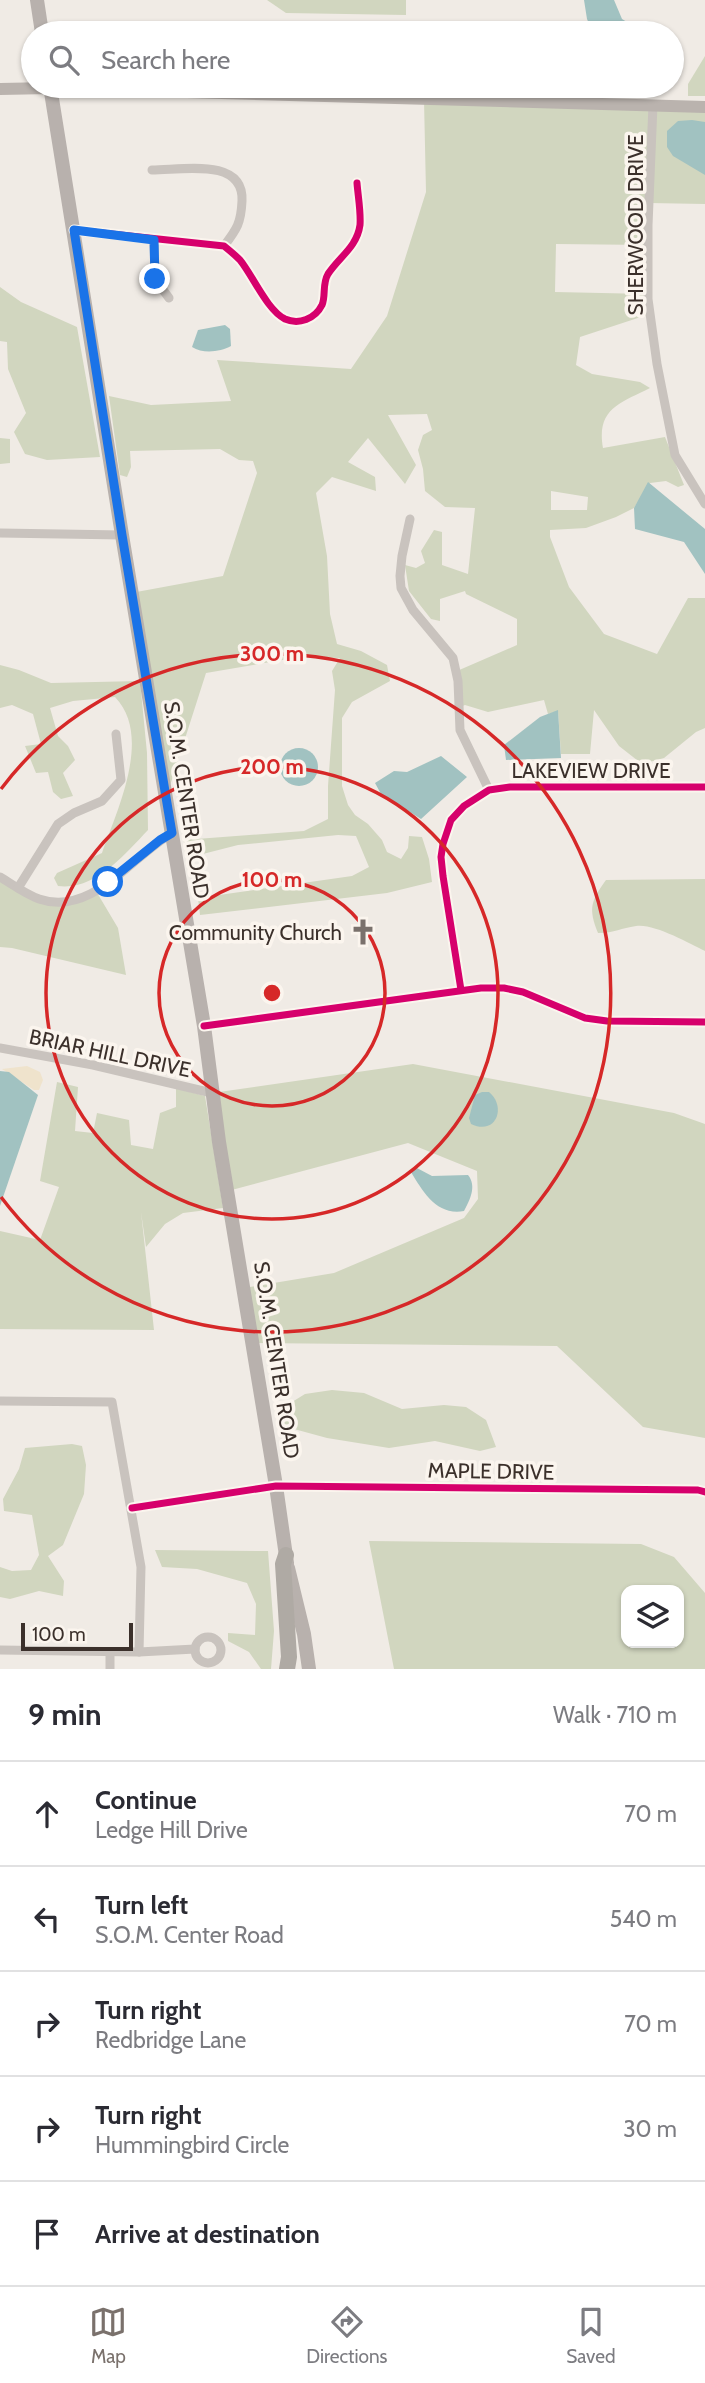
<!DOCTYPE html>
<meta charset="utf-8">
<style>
:root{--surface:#fff;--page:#f2f2f3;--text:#2b2b33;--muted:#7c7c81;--line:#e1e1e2;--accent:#7a716c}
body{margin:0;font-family:Cabin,sans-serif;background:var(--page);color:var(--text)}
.controls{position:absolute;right:21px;bottom:21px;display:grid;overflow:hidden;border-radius:14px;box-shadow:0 2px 5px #0004}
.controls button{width:63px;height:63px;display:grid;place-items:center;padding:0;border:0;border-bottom:2px solid var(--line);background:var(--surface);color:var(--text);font:35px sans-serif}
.scale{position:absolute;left:21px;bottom:18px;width:112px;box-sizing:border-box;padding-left:7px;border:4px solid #3b302b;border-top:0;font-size:19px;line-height:24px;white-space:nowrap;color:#3b302b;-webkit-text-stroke:5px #fbf5ee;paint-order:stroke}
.stop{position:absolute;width:21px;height:21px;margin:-16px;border:5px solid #1a73e8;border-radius:50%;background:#fff}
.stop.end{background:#1a73e8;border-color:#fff;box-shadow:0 2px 7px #0008}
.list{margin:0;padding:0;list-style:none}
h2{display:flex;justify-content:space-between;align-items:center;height:91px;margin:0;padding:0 28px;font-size:30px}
h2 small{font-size:23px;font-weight:400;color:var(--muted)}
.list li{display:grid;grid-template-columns:46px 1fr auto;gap:21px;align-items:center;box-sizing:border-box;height:105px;padding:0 28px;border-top:2px solid var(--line)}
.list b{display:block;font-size:26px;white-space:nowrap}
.list p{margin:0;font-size:23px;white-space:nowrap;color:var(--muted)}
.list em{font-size:23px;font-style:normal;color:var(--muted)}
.icon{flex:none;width:38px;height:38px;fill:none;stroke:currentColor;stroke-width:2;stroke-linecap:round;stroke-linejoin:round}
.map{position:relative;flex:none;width:705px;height:1669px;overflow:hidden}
.search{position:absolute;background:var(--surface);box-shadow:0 2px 5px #0004;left:21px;right:21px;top:21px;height:77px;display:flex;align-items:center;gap:18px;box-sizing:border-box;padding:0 24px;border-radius:38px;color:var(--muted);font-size:26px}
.sheet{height:616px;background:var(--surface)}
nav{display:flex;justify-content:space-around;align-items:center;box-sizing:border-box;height:98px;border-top:2px solid var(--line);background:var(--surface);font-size:19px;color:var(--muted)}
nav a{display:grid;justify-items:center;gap:4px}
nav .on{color:var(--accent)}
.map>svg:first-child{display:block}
</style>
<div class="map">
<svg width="705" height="1669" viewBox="0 0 705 1669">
<rect width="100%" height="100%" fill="#f0ebe5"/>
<!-- green -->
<g fill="#d1d6bf" fill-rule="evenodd">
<polygon points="267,0 406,0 406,15 286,13"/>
<polygon points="705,56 705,96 688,96 688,84"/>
<path d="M424 100 705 107V204L649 203 648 245 556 244 555 292 648 294 650 314 580 337 576 365 592 374 640 382 650 388C620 403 596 409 603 448L665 437 684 485 678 487 666 481 650 483 634 508 616 517 586 528 550 530V537L569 587 604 634 657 654 688 598H705V728L696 732 664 758 642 764 619 746 594 710 590 754H561L558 711 548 714 544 700 488 712 465 705 458 708 457 671 517 645V619L466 594 465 591 440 599V621L431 619 409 591 405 565 416 568 425 563 421 551 434 530 442 532V565L468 574 475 508 445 507 425 491 423 469 418 450 423 435 432 430 427 414 388 415 416 465 405 484 368 438 348 462 375 477 376 491 332 477 316 493 327 556 330 614 337 644 361 651 387 665 390 681 352 702 342 718V786L348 805 355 815 368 824 382 840 387 852 401 859 408 848 409 836 422 837 429 859 432 882 387 893 200 915 198 898 352 876 369 867 356 836 338 835 238 845 191 857 183 840 304 831 328 819V786L335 690 332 671 340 658 300 657 206 673 166 798 131 593 223 576 257 473 253 461 239 460 220 449 130 451 131 467 127 477 120 475 109 396 151 405 231 401 217 360 351 369 387 316 426 192ZM551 491 588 497 587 510H551Z"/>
<polygon points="0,287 21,302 77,327 100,457 47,460 25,454 14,432 26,413 8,369 7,342 0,341"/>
<polygon points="0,438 10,439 10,463 0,464"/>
<path d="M0 665 19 670 51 683 140 681 147 753 148 830C125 854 95 891 58 886L54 878 57 873 102 853C117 810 153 736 115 697L73 701 50 708 58 736 68 746 75 760 63 773 73 796 61 799 53 792 48 772 36 773 25 746 41 744 33 714 12 705 0 708Z"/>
<polygon points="0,877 18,888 58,901 96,891 118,928 126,975 12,948 0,947"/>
<path d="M705 879V951C689 943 653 923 636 926 621 928 615 933 598 933 588 908 591 901 606 880Z"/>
<polygon points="413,1064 674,1113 705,1124 705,1438 643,1427 557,1346 253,1343 244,1288 334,1273 464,1218 478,1199 477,1171 408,1143 228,1191 212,1093"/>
<polygon points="57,1082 78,1087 75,1131 93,1133 97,1113 129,1120 131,1145 153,1149 160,1113 176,1107 176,1088 205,1096 223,1208 183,1213 165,1224 146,1247 141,1212 154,1330 0,1329 0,1231 40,1240 59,1187 40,1181"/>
<polygon points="332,1390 364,1393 402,1409 444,1405 466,1407 486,1420 496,1447 480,1451 435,1441 389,1448 327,1438 283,1426 284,1407 305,1394"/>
<polygon points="72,1444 82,1446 86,1465 84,1494 63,1545 48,1556 64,1581 63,1596 39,1591 10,1599 0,1597 0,1567 12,1571 31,1570 39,1555 32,1515 4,1511 3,1499 19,1469 25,1448"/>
<path d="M369 1541 641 1544 674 1557 705 1593V1669H394ZM626 1590H679V1643H626Z"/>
<polygon points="155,1550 268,1551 274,1631 271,1669 261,1669 249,1652 228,1641 228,1633 255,1635 256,1604 247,1583 197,1569 162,1567"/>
</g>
<!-- sand -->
<polygon fill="#efe3cc" points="27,1066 40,1072 43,1080 39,1090 34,1090 2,1069"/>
<!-- water -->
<g fill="#a1c2c1">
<polygon points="584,0 614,0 622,19 645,33 593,33 587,19"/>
<polygon points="692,120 705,122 705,175 673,156 667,147 667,131 678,121"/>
<path d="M225 325 230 329 231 346C220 352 203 354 192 347L198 330Z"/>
<polygon points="648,482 705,529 705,574 684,542 635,529 634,508"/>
<polygon points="558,710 561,758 506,760 504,745 540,717"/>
<circle cx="299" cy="767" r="19"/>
<polygon points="441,756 467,777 421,819 381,794 375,783 394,771 407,772"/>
<polygon points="0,1071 9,1072 38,1095 0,1206"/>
<path d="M482 1092H489C507 1107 496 1136 471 1124L469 1118 475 1095Z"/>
<path d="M415 1167 432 1176 468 1175C477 1186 470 1200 464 1211 437 1216 423 1192 411 1172Z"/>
</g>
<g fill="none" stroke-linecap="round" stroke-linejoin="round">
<!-- minor -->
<g stroke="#c9c3be" stroke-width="9">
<polyline points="653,105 648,225 648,299 657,364 675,455 705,504"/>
<path d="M152 170C182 170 244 157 242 201 241 223 237 229 224 246"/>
<path d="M74 230 224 246C229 250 235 255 240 260 253 276 267 310 285 319 299 325 315 319 322 305 326 296 322 284 328 274 339 257 357 247 360 225 361 212 358 196 357 183"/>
<polyline points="154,240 155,279 169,298"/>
<polyline points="410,519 402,556 400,576 401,588 413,610 453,658 458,681 460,730 489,790"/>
<polyline points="0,533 122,535"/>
<path d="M0 877C12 884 25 894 39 899 92 917 132 856 172 833"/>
<polyline points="18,888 58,824 74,813 102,801 121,780 116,734"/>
<polyline points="461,990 443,876 441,857 443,844 451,820 464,806 489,790 510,787 705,787"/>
<polyline points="204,1026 481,988 504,988 523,992 585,1018 607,1021 705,1022"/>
<polyline points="0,1048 93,1065 212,1093"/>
<polyline points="0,1401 112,1402 141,1567 139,1652"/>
<polyline points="132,1508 276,1486 698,1490 705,1492"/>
<circle cx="208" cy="1650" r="13"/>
<polyline points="0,1650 139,1652 195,1649"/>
<polyline points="110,1669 110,1652"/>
</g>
<!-- secondary -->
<polyline stroke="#bab3ae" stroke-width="12" points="0,89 50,88 705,107"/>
<!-- primary -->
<g stroke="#b8b1ad" stroke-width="14">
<polyline points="37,0 42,33"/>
<polyline points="50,86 122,535 204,1026 219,1142 276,1486 287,1563"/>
<polyline points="288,1568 304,1634 309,1669"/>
</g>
<!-- motorway -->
<polyline stroke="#afaaa4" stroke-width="16" points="286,1555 283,1564 289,1657 287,1669"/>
<!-- cycleway casing -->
<g stroke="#fbf5ee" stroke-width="11">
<g id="cycleway">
<path d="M74 230 224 246C229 250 235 255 240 260 253 276 267 310 285 319 299 325 315 319 322 305 326 296 322 284 328 274 339 257 357 247 360 225 361 212 358 196 357 183"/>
<polyline points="461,990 443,876 441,857 443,844 451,820 464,806 489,790 510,787 705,787"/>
<polyline points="204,1026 481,988 504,988 523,992 585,1018 607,1021 705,1022"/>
<polyline points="132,1508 276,1486 698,1490 705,1492"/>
</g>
</g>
<!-- cycleway -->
<use href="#cycleway" stroke="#d6006c" stroke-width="7"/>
</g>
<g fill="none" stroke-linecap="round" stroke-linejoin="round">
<!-- route -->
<polyline stroke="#1a73e8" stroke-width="9" points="108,882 160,840 172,833 122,535 74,230 154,240 155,279"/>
</g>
<!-- distance rings -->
<g fill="none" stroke="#d62828" stroke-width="3.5">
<circle cx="272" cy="993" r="113"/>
<circle cx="272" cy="993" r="226"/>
<path d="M1 789A339 339 0 1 1 1 1197"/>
</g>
<!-- icons -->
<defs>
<g id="church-bare" transform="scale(2.1)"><path d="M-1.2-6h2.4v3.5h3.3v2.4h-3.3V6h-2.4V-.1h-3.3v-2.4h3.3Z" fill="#7a716c" stroke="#fbf5ee" stroke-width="2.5" paint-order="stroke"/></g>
</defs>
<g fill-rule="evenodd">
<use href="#church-bare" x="363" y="932"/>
</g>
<g text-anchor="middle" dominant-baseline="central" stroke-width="7" stroke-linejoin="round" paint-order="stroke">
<!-- street labels -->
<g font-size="21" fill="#3b302b" stroke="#fbf5ee">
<text transform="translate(635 225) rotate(-90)">SHERWOOD DRIVE</text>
<text x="591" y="770">LAKEVIEW DRIVE</text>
<text transform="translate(187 800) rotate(81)">S.O.M. CENTER ROAD</text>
<text transform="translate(110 1053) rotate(12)">BRIAR HILL DRIVE</text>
<text transform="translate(277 1360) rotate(81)">S.O.M. CENTER ROAD</text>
<text transform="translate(491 1471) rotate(1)">MAPLE DRIVE</text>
</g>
<!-- poi labels -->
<g font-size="21" fill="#3b302b" stroke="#fbf5ee" text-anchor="end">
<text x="342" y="932">Community Church</text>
</g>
</g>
<circle cx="272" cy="993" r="10" fill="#d62828" stroke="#fbf5ee" stroke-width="3.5"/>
<g font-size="21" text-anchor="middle" font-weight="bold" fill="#d62828" stroke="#fbf5ee" stroke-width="7" stroke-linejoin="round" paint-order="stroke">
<text x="272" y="661">300 m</text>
<text x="272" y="774">200 m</text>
<text x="272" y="887">100 m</text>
</g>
</svg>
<div class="controls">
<button><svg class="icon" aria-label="layers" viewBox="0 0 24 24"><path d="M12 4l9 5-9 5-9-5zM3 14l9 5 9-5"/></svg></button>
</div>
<div class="scale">100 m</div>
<div class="stop" style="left:108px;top:882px"></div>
<div class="stop end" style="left:155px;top:279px"></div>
<div class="search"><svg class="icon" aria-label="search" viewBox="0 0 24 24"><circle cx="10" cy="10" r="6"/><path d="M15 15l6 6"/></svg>Search here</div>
</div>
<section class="sheet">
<h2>9 min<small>Walk · 710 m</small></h2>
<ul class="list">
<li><svg class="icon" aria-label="ahead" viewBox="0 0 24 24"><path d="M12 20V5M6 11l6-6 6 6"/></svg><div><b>Continue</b><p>Ledge Hill Drive</p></div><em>70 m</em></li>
<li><svg class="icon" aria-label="left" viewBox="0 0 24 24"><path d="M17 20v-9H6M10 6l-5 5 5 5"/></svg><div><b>Turn left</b><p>S.O.M. Center Road</p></div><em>540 m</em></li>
<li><svg class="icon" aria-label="right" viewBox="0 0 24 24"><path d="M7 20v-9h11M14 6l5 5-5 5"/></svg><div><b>Turn right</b><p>Redbridge Lane</p></div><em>70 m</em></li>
<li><svg class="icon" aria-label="right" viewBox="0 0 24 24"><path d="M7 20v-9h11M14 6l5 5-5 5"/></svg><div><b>Turn right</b><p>Hummingbird Circle</p></div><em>30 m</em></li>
<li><svg class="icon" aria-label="arrive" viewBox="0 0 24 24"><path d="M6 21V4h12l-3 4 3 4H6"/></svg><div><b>Arrive at destination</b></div></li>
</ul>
</section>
<nav>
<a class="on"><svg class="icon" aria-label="map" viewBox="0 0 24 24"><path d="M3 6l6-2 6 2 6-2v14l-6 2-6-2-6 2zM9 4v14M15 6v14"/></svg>Map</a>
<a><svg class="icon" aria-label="directions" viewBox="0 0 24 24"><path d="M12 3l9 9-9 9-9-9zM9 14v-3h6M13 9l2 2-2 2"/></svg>Directions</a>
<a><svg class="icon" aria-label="saved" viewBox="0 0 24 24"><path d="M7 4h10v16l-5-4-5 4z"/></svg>Saved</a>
</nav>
